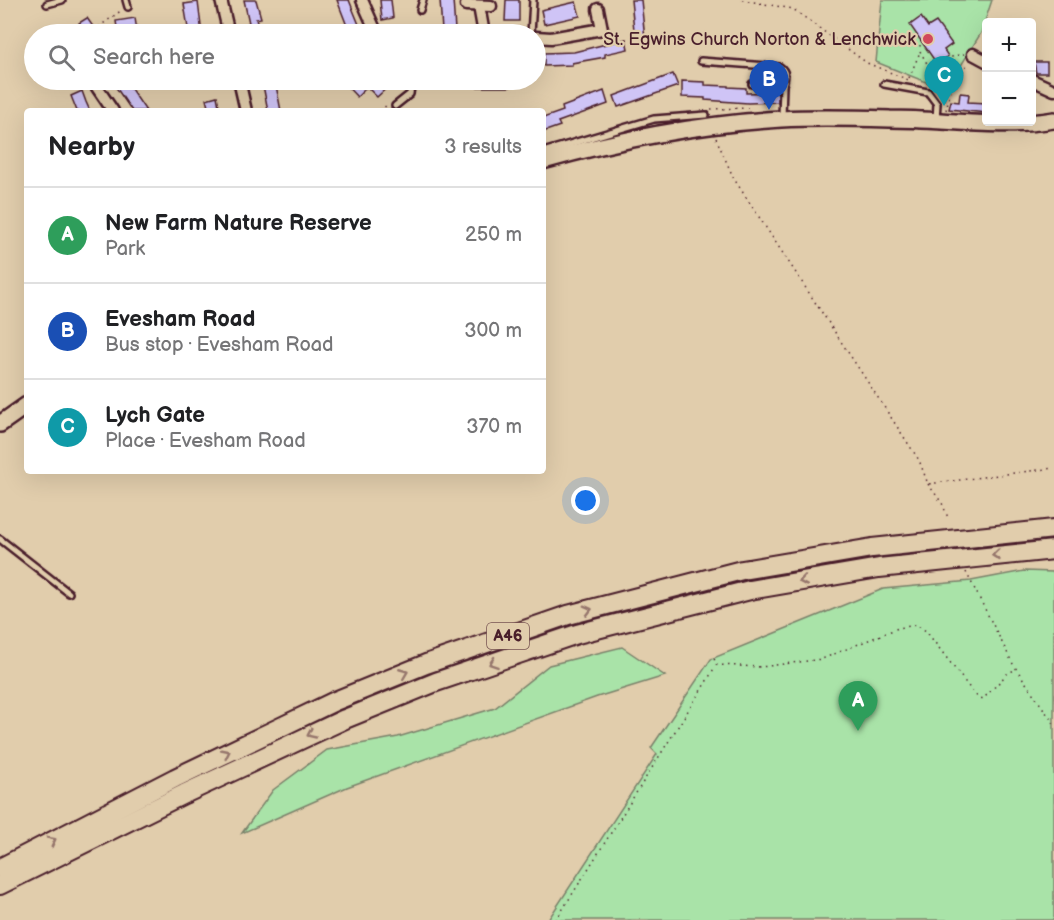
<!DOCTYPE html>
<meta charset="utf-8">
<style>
:root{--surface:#fff;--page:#f2f2f2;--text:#202124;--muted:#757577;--line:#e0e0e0;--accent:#db2777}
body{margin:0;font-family:"Balsamiq Sans",sans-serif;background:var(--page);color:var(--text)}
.controls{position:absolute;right:18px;top:18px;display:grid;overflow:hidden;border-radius:6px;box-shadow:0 6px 24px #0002}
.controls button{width:54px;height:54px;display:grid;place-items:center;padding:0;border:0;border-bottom:2px solid var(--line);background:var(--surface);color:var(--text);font:30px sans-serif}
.you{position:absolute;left:586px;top:501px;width:21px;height:21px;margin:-15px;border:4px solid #fff;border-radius:50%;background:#1a73e8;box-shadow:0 0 0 9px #1a73e833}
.badge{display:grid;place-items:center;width:39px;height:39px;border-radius:50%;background:var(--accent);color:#fff;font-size:20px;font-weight:700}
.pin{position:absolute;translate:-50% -50px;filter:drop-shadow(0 2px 3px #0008)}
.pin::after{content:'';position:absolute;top:32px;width:21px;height:18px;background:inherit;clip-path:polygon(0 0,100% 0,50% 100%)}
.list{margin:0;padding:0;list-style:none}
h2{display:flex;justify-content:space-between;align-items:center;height:78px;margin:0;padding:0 24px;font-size:26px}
h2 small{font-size:20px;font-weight:400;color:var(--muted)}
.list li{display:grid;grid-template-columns:39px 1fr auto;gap:18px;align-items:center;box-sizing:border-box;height:96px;padding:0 24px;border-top:2px solid var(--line)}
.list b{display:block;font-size:22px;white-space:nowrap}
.list p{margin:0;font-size:20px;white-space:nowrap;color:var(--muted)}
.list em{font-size:20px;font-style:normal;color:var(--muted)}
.icon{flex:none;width:33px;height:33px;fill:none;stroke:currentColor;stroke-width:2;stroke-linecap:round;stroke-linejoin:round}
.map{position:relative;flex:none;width:1054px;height:920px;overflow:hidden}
.search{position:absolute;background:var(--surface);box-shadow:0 6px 24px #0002;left:24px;top:24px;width:522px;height:66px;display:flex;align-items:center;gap:15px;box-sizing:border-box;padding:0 21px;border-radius:33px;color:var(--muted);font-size:22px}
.panel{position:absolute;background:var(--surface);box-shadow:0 6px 24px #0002;left:24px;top:108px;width:522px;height:366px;border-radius:6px}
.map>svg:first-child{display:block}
</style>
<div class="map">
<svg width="1054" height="920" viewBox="0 0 1054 920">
<rect width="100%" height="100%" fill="#e1cdac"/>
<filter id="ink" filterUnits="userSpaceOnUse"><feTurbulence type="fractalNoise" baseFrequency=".0167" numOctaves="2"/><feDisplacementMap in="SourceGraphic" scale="12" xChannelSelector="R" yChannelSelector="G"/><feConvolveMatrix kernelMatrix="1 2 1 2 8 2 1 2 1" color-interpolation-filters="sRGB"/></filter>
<g filter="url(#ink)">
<!-- green -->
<g fill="#a9e3a8" stroke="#7a816a" stroke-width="1.5">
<polygon points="882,0 992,0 981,33 946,90 876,62"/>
<polygon points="1024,571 1054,572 1054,920 548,920 657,754 651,748 711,659 883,589 971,581"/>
<polygon points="622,647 665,676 597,697 347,787 242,833 273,790 327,750 398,737 495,708 549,665"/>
</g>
<!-- building -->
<g fill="#cfc4f6" stroke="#4a1f2b" stroke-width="1.5">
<polygon points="244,0 256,0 261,18 256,19 260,34 247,34 245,24 249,23"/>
<polygon points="337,0 349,0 360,27 349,31"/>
<polygon points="380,0 391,0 393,18 382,20"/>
<polygon points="440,0 453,0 455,30 442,31"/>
<polygon points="506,0 519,0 519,21 505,21"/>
<polygon points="631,0 641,0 645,39 635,40"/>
<polygon points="198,2 202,34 189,34 184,4"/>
<polygon points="576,2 580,16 544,24 541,10"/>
<polygon points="921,17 928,27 936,22 952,44 944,50 948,56 937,64 910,25"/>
<polygon points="87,18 94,28 86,34 79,23"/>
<polygon points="135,18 137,31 118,34 116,21"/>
<polygon points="626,39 628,49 605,54 605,57 572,63 572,65 544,66 544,53 574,52"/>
<polygon points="1034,62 1047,62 1047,73 1036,73"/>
<polygon points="673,74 678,86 618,107 614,96"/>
<polygon points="111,80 125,80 146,111 132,111"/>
<polygon points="262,80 275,80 281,111 268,111"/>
<polygon points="341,80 358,80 366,88 357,97"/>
<polygon points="378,80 395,80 377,97 369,89"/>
<rect x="418" y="80" width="92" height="7"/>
<polygon points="682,81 705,82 705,85 728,86 728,87 746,88 746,93 778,92 778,102 748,103 705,100 705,98 682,97"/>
<polygon points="82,91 86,102 90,111 77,111 71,96"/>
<polygon points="604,91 608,104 558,122 560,126 543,132 543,118 563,111 562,107"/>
<polygon points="960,93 969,94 968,102 987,103 987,113 949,109 951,101 959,102"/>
<polygon points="217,96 220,111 209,111 206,99"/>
</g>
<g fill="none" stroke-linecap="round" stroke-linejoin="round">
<!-- service casing -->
<g stroke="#4a1f2b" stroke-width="10">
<g id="service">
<polyline points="126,0 128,7"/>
<polyline points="47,4 62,0"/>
<polyline points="420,10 423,0"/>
<polyline points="531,34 533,0"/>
<path d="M701 61 780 67C787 72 785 78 783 85"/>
<polyline points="752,84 783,85 782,118"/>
<polyline points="884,84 928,92 937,104 936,119"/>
<polyline points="395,106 410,94 412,80"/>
<polyline points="543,152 654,119 706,115"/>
<polyline points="0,539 69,593"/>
</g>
</g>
<!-- minor casing -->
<g stroke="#4a1f2b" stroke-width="15">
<g id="minor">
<polyline points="221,0 229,34"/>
<polyline points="362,0 377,34"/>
<polyline points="466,5 491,6"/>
<polyline points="479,6 484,34"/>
<polyline points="536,37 551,38 602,29 598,9"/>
<polyline points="973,54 986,61"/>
<polyline points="92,80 113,111"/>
<polyline points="239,80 246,111"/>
<polyline points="1032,80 1054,90"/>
</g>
</g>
<!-- secondary casing -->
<g stroke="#4a1f2b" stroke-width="20">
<g id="secondary">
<path d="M543 161C620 139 700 124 781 119 817 117 854 118 890 119 945 119 999 129 1054 120"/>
<polyline points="0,424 27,405"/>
</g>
</g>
<!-- trunk casing -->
<g stroke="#4a1f2b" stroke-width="22">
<g id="trunk">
<polyline points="0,868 175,778 335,701 426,664 568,615 742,570 872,548 1054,529"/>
<polyline points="0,885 184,794 345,719 436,682 577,634 750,590 879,568 1054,550"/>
</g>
</g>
<!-- path -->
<g stroke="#4a1f2b" stroke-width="1.5" stroke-dasharray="1.5 4.5" stroke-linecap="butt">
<polyline points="742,0 793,9 867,63 911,81"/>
<polyline points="89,34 122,10"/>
<polyline points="920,45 920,51 944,94 944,100"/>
<path d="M935 74C942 61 949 56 964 54"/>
<polyline points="909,78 920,52"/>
<polyline points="711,109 748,108"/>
<polyline points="946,110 950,93 968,63"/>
<polyline points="380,111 388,104"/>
<polyline points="716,138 734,179 919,460 928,484 1054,468"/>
<polyline points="928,484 942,503 949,520"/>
<polyline points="966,572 1013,664 1054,724"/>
<polyline points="716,665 761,667 822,659 898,628 916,625 926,631 975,695 983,699 1007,674 1016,669"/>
<polyline points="556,920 708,679 716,665 714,658"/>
</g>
<!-- service -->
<use href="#service" stroke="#e1cdac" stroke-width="5"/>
<!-- minor -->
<use href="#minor" stroke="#e1cdac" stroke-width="10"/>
<!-- secondary -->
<use href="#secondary" stroke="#e1cdac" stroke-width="15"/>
<!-- trunk -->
<use href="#trunk" stroke="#e1cdac" stroke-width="18"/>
</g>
<!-- one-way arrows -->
<defs><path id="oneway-chevron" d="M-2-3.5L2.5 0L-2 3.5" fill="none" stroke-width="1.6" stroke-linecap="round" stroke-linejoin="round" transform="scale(1.5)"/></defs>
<g stroke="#96766c">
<use href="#oneway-chevron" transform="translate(996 555) rotate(174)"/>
<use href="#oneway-chevron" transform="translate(803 581) rotate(170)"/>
<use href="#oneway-chevron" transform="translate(588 610) rotate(-15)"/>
<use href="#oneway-chevron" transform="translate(493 663) rotate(161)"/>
<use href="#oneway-chevron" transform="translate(404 673) rotate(-22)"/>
<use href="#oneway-chevron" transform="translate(311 734) rotate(155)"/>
<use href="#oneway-chevron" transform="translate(226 753) rotate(-26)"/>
<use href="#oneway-chevron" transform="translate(52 841) rotate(-27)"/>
</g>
</g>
<!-- markers -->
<circle fill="#d1495b" stroke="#e1cdac" stroke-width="2" cx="928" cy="39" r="6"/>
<g text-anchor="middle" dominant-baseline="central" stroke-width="4.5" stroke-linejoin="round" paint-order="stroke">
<!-- shield labels -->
<rect fill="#e1cdac" stroke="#775352" stroke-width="1.5" x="487" y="623" width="42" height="26" rx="4.5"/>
<g font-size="16" font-weight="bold" fill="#4a1f2b">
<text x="508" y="636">A46</text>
</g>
<!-- poi labels -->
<g font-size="18" fill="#4a1f2b" stroke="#e1cdac" text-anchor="end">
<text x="916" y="39">St. Egwins Church Norton &amp; Lenchwick</text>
</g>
</g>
</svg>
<div class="controls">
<button>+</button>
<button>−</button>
</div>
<div class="you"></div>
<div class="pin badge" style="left:858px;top:731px;background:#2e9e5b">A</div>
<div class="pin badge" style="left:769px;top:110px;background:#1a4fb4">B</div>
<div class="pin badge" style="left:944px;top:106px;background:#0f9aa8">C</div>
<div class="search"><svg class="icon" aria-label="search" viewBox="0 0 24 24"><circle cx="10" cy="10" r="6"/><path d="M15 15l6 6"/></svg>Search here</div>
<section class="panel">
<h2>Nearby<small>3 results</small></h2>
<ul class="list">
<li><span class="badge" style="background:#2e9e5b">A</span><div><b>New Farm Nature Reserve</b><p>Park</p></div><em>250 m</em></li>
<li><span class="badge" style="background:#1a4fb4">B</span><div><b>Evesham Road</b><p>Bus stop · Evesham Road</p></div><em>300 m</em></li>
<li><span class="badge" style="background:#0f9aa8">C</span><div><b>Lych Gate</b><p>Place · Evesham Road</p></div><em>370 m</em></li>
</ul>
</section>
</div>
